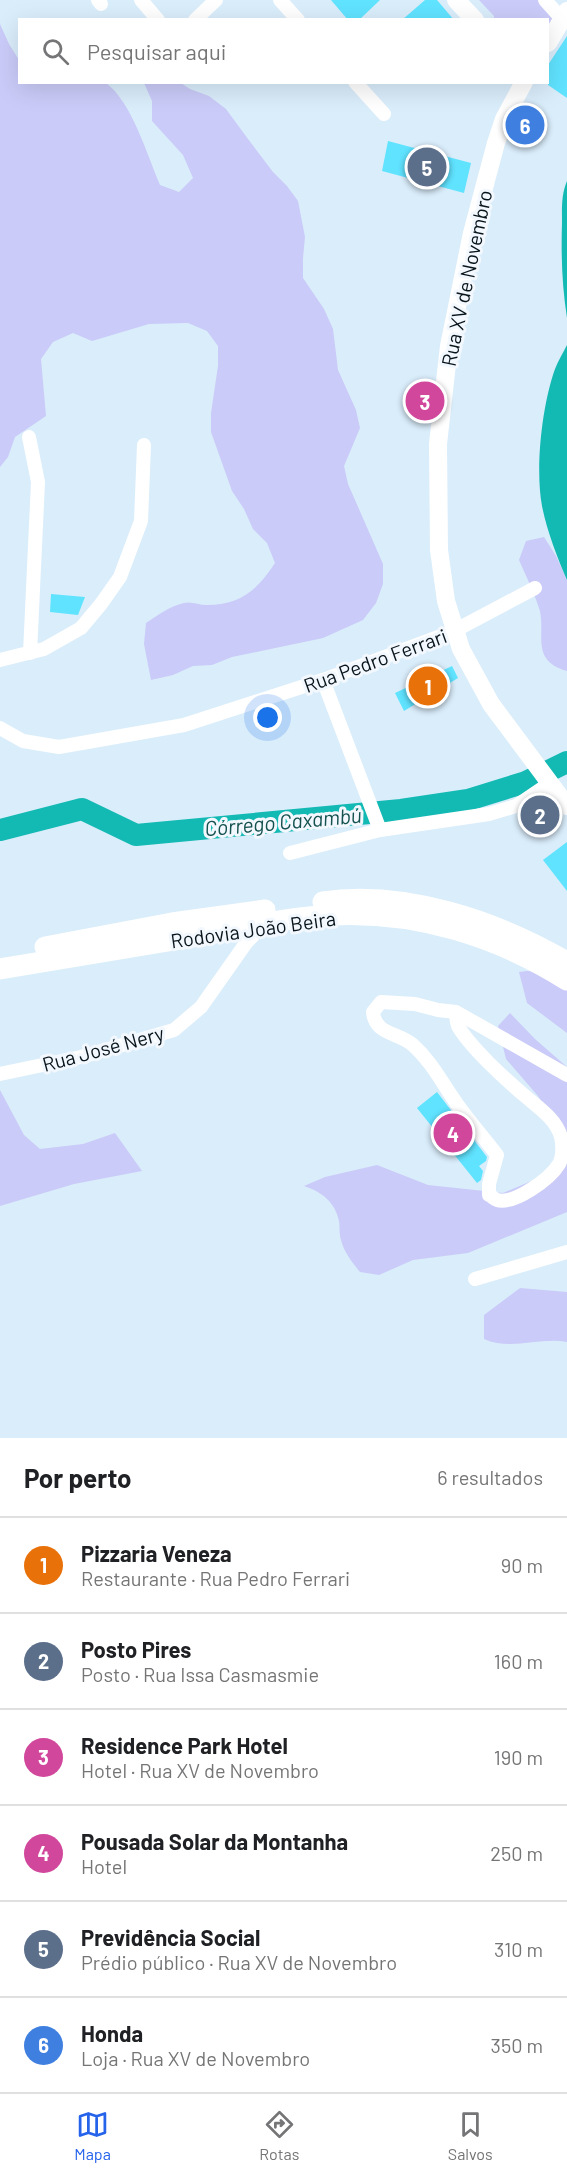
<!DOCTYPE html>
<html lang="pt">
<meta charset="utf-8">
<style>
:root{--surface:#fff;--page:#f6f6f6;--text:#202124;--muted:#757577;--line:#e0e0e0;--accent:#2563eb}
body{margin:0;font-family:Barlow,sans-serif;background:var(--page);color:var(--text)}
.you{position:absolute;left:268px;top:718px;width:21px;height:21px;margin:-15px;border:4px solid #fff;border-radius:50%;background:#1a73e8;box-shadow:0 0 0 9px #1a73e833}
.badge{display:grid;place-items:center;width:39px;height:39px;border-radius:50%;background:var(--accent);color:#fff;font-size:20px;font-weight:700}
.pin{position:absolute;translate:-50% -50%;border:3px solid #fff;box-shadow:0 2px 6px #0006}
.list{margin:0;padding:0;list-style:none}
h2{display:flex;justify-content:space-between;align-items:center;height:78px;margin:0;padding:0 24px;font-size:26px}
h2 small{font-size:20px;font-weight:400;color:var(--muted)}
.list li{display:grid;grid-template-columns:39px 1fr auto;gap:18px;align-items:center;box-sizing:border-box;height:96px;padding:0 24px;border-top:2px solid var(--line)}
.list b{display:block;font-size:22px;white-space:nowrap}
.list p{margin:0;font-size:20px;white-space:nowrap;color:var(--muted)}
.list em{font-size:20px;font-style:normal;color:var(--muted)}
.icon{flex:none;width:33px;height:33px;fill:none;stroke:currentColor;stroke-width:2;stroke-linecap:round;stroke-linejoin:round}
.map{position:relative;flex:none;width:567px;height:1438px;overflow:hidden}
.search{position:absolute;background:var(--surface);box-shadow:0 6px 24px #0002;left:18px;right:18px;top:18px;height:66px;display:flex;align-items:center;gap:15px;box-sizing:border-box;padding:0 21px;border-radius:0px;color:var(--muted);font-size:22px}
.sheet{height:654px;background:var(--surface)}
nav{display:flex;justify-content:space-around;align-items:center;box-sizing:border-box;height:84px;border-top:2px solid var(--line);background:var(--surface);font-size:16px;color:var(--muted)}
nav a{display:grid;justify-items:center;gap:3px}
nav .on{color:var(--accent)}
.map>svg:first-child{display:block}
</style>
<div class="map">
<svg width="567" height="1438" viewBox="0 0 567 1438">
<rect width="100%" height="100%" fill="#daedfb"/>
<!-- green -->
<g fill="#cacbf8">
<polygon points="479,0 538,0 553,17 548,29 548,20 494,19 494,16"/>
<path d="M0 24 9 44 19 60 20 82 106 83C132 102 147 155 160 185L179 192 193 178 183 155 152 121V101L144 83H181L190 89 209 96 226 109 248 139 273 172 287 186 298 201 305 237 303 258V278L324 309 333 329 338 370 356 410 360 428 344 466 348 484 383 564V584L376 603 363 620 323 638 232 657 212 665 193 666 173 675 151 680 144 644 146 623C158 615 170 606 184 603 191 601 199 605 207 605 241 605 257 590 275 563L267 543 253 529 244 509 232 491 211 432V413L218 366V346L207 331 188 323 149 324 92 341 73 333 53 342 41 359 46 416 15 437 8 457 0 467Z"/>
<path d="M544 537 556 556 567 580V671C529 660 547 633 539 608 534 592 526 576 519 560L526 541Z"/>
<polygon points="527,971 561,973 567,977 567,1033 527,1003 519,972"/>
<path d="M510 1013 535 1039 567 1067V1212L468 1253 413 1260 379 1275 360 1272C352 1262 344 1252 341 1240 339 1234 340 1227 339 1221 335 1202 322 1192 304 1186L325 1177 377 1165 428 1185 503 1193 543 1176 566 1161 563 1136 538 1096 506 1059 498 1026Z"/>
<polygon points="0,1090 24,1135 40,1149 83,1144 115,1133 142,1171 74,1184 0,1206"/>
<path d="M520 1288 567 1292V1342C539 1337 511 1351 484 1339V1315Z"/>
</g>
<!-- water -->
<g fill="#13b9b3">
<path d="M567 181V318C562 286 561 256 562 223 562 209 561 195 567 181Z"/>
<path d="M567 345V580C557 557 547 531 542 506 535 469 542 405 555 369 558 361 563 353 567 345Z"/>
</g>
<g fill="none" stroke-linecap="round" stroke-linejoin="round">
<!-- river -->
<polyline stroke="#13b9b3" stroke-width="22" points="0,830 82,809 136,835 401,810 468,800 526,782 567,762"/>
</g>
<!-- building -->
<g fill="#60e3ff">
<polygon points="331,0 380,0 359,20 348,20"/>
<polygon points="425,0 437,0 454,20 402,20"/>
<polygon points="567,36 567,98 548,85 548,65"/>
<polygon points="521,110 542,124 531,140 513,129"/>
<polygon points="388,141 471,163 464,193 382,171"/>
<polygon points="51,594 85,597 78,615 50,612"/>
<polygon points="452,666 458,678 404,711 395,693"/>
<polygon points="567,842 567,891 543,860"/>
<polygon points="437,1092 487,1157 486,1161 479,1166 483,1171 481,1180 477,1183 417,1108"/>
</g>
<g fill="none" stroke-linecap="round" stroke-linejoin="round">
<!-- minor -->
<g stroke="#fff" stroke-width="14">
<polyline points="98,0 101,4"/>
<polyline points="141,0 158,20"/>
<polyline points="280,0 298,20"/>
<polyline points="545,0 562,19"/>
<polyline points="195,20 216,0"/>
<polyline points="355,82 384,114"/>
<polyline points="29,437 38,482 30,653"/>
<polyline points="0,660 44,649 81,628 101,604 120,577 141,521 144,445"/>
<polyline points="323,680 380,830"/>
<polyline points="0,728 23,741 59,747 184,725 323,680 454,631 535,588"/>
<polyline points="290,853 380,830 489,814 516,806 550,783"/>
<path d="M456 1012C456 1017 456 1021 458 1026 470 1047 506 1080 525 1096 539 1108 556 1119 561 1137 563 1145 563 1157 559 1164 550 1179 514 1205 497 1200 496 1200 490 1195 489 1195V1184L497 1155C484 1138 469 1121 457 1104 442 1083 432 1062 413 1045 398 1032 375 1035 373 1012L381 1002 415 1004 438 1010 456 1012 567 1075"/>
<polyline points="0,1074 81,1057 174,1030 201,1007 246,943 264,924"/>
<polyline points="475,1279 567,1252"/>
</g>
<!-- secondary -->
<g stroke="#fff" stroke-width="18">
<polyline points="456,0 475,20"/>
<polyline points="548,43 567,11"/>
<polyline points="524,82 504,119 496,143 472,233 449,346 438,444 439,550 446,601 461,649 491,704 567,806"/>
</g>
<!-- primary -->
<g stroke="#fff" stroke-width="21">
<path d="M323 902C404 890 496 921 565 961"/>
<polyline points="45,947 172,923 265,910"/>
<path d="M0 969C66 958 132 947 198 936 243 928 288 917 333 915 416 911 497 936 567 980"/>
</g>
</g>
<g text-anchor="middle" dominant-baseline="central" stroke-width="6" stroke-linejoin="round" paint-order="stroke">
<!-- street labels -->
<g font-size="20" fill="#08141b" stroke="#f2f8fd">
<text transform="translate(466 278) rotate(-78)">Rua XV de Novembro</text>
<text transform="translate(375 660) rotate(-20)">Rua Pedro Ferrari</text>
<text transform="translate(253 929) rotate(-8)">Rodovia João Beira</text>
<text transform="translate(103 1048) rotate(-15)">Rua José Nery</text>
</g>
<!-- water labels -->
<g font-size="21" font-style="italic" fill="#15524f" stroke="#f2f8fd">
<text transform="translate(283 821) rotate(-5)">Córrego Caxambú</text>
</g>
</g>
</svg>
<div class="you"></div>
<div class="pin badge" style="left:428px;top:686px;background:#e8710a">1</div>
<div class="pin badge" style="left:540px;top:815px;background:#5c6f8a">2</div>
<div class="pin badge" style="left:425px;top:401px;background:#d1479c">3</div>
<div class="pin badge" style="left:453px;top:1133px;background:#d1479c">4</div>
<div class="pin badge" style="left:427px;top:167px;background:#5c6f8a">5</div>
<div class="pin badge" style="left:525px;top:125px;background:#3f7fe0">6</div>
<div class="search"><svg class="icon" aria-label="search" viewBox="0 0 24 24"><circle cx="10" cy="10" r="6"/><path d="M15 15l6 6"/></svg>Pesquisar aqui</div>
</div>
<section class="sheet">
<h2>Por perto<small>6 resultados</small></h2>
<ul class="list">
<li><span class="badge" style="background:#e8710a">1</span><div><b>Pizzaria Veneza</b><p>Restaurante · Rua Pedro Ferrari</p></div><em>90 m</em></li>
<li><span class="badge" style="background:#5c6f8a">2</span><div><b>Posto Pires</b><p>Posto · Rua Issa Casmasmie</p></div><em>160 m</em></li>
<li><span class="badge" style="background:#d1479c">3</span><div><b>Residence Park Hotel</b><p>Hotel · Rua XV de Novembro</p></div><em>190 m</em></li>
<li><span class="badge" style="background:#d1479c">4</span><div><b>Pousada Solar da Montanha</b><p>Hotel</p></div><em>250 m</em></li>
<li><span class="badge" style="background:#5c6f8a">5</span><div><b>Previdência Social</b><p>Prédio público · Rua XV de Novembro</p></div><em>310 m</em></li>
<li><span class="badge" style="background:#3f7fe0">6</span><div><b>Honda</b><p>Loja · Rua XV de Novembro</p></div><em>350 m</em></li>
</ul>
</section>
<nav>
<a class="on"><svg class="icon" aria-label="map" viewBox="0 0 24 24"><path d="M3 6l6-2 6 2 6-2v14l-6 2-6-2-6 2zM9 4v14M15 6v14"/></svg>Mapa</a>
<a><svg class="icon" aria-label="directions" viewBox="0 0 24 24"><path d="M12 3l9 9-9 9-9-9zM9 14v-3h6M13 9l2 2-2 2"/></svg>Rotas</a>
<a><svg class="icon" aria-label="saved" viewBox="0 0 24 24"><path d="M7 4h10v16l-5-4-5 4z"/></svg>Salvos</a>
</nav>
